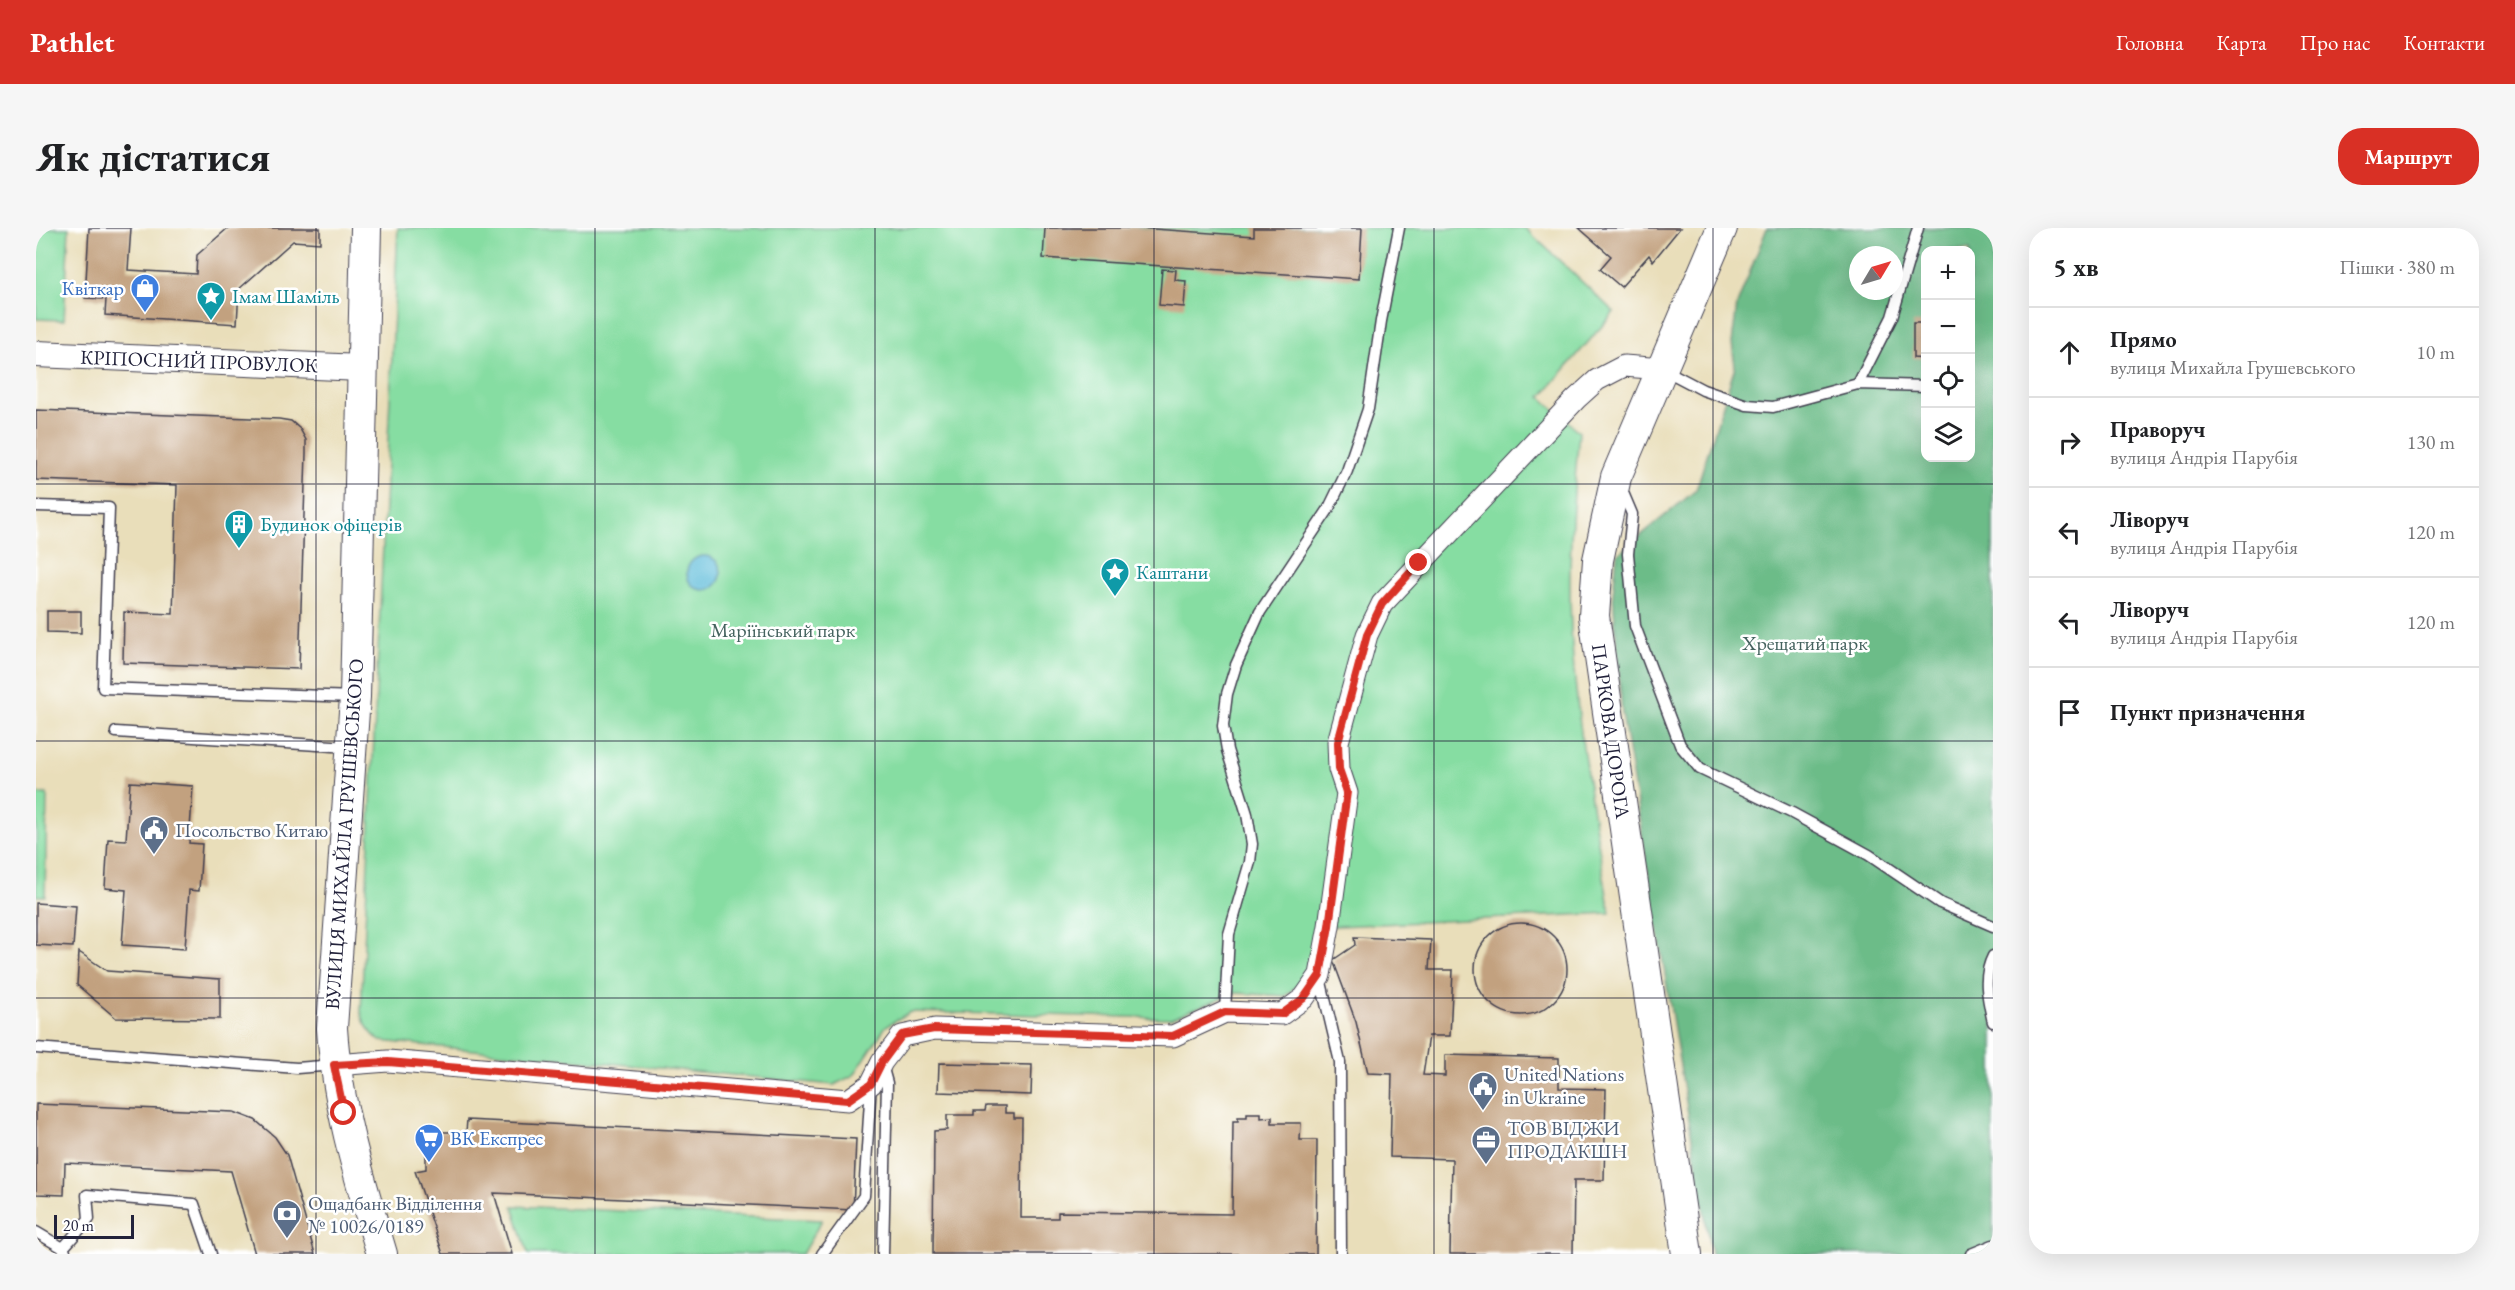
<!DOCTYPE html>
<html lang="uk">
<meta charset="utf-8">
<style>
:root{--surface:#fff;--page:#f6f6f6;--text:#202124;--muted:#757577;--line:#e0e0e0;--accent:#d93025}
body{margin:0;font-family:"EB Garamond",serif;background:var(--page);color:var(--text)}
.controls{position:absolute;right:18px;top:18px;display:grid;overflow:hidden;border-radius:12px;box-shadow:0 6px 24px #0002}
.controls button{width:54px;height:54px;display:grid;place-items:center;padding:0;border:0;border-bottom:2px solid var(--line);background:var(--surface);color:var(--text);font:30px sans-serif}
.compass{position:absolute;left:1813px;top:18px;width:54px;height:54px;border-radius:50%;background:var(--surface);box-shadow:0 6px 24px #0002;rotate:52deg}
.scale{position:absolute;left:18px;bottom:15px;width:80px;box-sizing:border-box;padding-left:6px;border:3px solid #22223b;border-top:0;font-size:16px;line-height:21px;white-space:nowrap;color:#22223b;-webkit-text-stroke:4px #fff;paint-order:stroke}
.stop{position:absolute;width:18px;height:18px;margin:-14px;border:4px solid #d93025;border-radius:50%;background:#fff}
.stop.end{background:#d93025;border-color:#fff;box-shadow:0 2px 6px #0008}
.list{margin:0;padding:0;list-style:none}
h2{display:flex;justify-content:space-between;align-items:center;height:78px;margin:0;padding:0 24px;font-size:26px}
h2 small{font-size:20px;font-weight:400;color:var(--muted)}
.list li{display:grid;grid-template-columns:39px 1fr auto;gap:18px;align-items:center;box-sizing:border-box;height:90px;padding:0 24px;border-top:2px solid var(--line)}
.list b{display:block;font-size:22px;white-space:nowrap}
.list p{margin:0;font-size:20px;white-space:nowrap;color:var(--muted)}
.list em{font-size:20px;font-style:normal;color:var(--muted)}
.icon{flex:none;width:33px;height:33px;fill:none;stroke:currentColor;stroke-width:2;stroke-linecap:round;stroke-linejoin:round}
.map{position:relative;flex:none;width:1957px;height:1026px;overflow:hidden;border-radius:24px}
header{display:flex;align-items:center;gap:36px;box-sizing:border-box;height:84px;padding:0 30px;background:var(--accent);color:#fff}
header strong{font-size:28px}
nav{display:flex;gap:33px;margin-inline-start:auto;font-size:21px}
.intro{display:flex;align-items:center;justify-content:space-between;box-sizing:border-box;height:144px;padding:0 36px}
h1{margin:0;font-size:42px}
.button{padding:15px 27px;border-radius:24px;background:var(--accent);color:#fff;font-size:21px;font-weight:700}
main{display:flex;gap:36px;padding:0 36px}
aside{flex:1;background:var(--surface);border-radius:24px;box-shadow:0 6px 24px #0002}
.map>svg:first-child{display:block}
</style>
<header>
<strong>Pathlet</strong>
<nav><a>Головна</a><a>Карта</a><a>Про нас</a><a>Контакти</a></nav>
</header>
<div class="intro"><h1>Як дістатися</h1><a class="button">Маршрут</a></div>
<main>
<div class="map">
<svg width="1957" height="1026" viewBox="0 0 1957 1026">
<rect width="100%" height="100%" fill="#fff"/>
<filter id="ink" filterUnits="userSpaceOnUse"><feTurbulence type="fractalNoise" baseFrequency=".0167" numOctaves="2"/><feDisplacementMap in="SourceGraphic" scale="12" xChannelSelector="R" yChannelSelector="G"/><feConvolveMatrix kernelMatrix="1 2 1 2 8 2 1 2 1" color-interpolation-filters="sRGB"/></filter>
<filter id="wash" filterUnits="userSpaceOnUse"><feTurbulence type="fractalNoise" baseFrequency=".008" numOctaves="4" result="noise"/><feDisplacementMap in="SourceGraphic" scale="24" xChannelSelector="R" yChannelSelector="G"/><feGaussianBlur stdDeviation="1.35" result="paint"/><feColorMatrix in="noise" values="0 0 0 0 0 0 0 0 0 0 0 0 0 0 0 0 0 1.4 0 .05"/><feComposite in="paint" operator="in"/></filter>
<g filter="url(#wash)">
<rect width="100%" height="100%" fill="#e9deba"/>
<!-- green -->
<g fill="#86dda2" stroke="#54806e" stroke-width="1.5">
<polygon points="0,0 33,0 28,92 0,91"/>
<path d="M362 0H1489L1578 84 1505 169 1543 204C1539 253 1534 301 1534 350 1533 461 1556 576 1574 685L1281 699 1268 752 1249 768 1198 765 1135 790 874 784 850 798 818 847 798 857 344 813C334 805 328 797 325 784Z"/>
<polygon points="0,566 11,566 9,668 0,668"/>
<polygon points="477,978 786,992 766,1026 492,1026"/>
</g>
<!-- forest -->
<path fill="#6cbc88" stroke="#476f62" stroke-width="1.5" fill-rule="evenodd" d="M1731 0H1957V1026H1675L1586 485 1577 366 1581 327 1660 262 1699 139 1696 115 1701 77ZM1890 22H1934V230H1890ZM1822 27H1858V63H1822Z"/>
<!-- water -->
<circle fill="#5bbbd9" stroke="#3e6e8a" stroke-width="1.5" cx="668" cy="345" r="17"/>
<g id="blocks">
<!-- building -->
<g fill="#c2a17f">
<polygon points="53,0 95,0 92,42 160,46 161,27 192,0 284,0 284,15 257,13 203,61 201,96 69,87 70,71 49,70"/>
<polygon points="1009,0 1103,0 1218,8 1218,0 1326,0 1323,51 1007,30"/>
<polygon points="1543,0 1644,0 1617,33 1613,27 1585,59 1564,41 1575,28"/>
<polygon points="1126,41 1140,42 1139,52 1150,53 1148,79 1123,77"/>
<polygon points="1877,95 1890,95 1890,131 1877,130"/>
<polygon points="0,182 243,191 255,193 264,201 270,212 270,225 263,441 87,435 88,384 137,386 141,257 0,252"/>
<polygon points="11,383 45,383 45,405 11,404"/>
<polygon points="94,554 157,558 153,615 166,616 163,663 153,662 149,721 86,717 90,662 69,660 72,611 90,612"/>
<polygon points="0,675 40,678 37,719 0,717"/>
<circle cx="1485" cy="741" r="46"/>
<polygon points="1318,709 1395,712 1393,742 1417,742 1414,808 1393,808 1387,847 1409,848 1409,827 1523,830 1523,860 1570,861 1568,952 1538,952 1537,1026 1414,1026 1416,931 1354,929 1356,846 1332,845 1320,794 1297,732 1319,717"/>
<polygon points="43,724 71,743 184,751 184,791 80,790 41,757"/>
<polygon points="903,835 996,837 995,867 902,864"/>
<polygon points="0,876 198,884 219,892 239,909 251,927 279,1026 219,1026 195,943 29,935 28,967 0,966"/>
<polygon points="950,878 969,878 969,885 978,885 978,890 986,890 985,990 1022,990 1022,984 1196,986 1197,893 1202,893 1202,889 1211,889 1211,885 1225,885 1225,890 1236,889 1236,895 1265,895 1264,912 1281,912 1280,1026 897,1026 898,903 911,902 911,887 938,887 938,883 949,883"/>
<polygon points="431,892 820,911 817,982 458,965 476,1026 407,1026 379,943 390,941 390,918 405,904 430,904"/>
</g>
</g>
</g>
<g filter="url(#ink)">
<use href="#blocks" fill-opacity="0" stroke="#403e4e" stroke-width="1.5"/>
<g fill="none" stroke-linecap="round" stroke-linejoin="round">
<!-- service casing -->
<g stroke="#403e4e" stroke-width="13">
<g id="service">
<polyline points="1627,141 1667,162 1711,177 1737,179 1822,156 1890,158"/>
<polyline points="1822,156 1856,89 1882,0"/>
<polyline points="1585,260 1596,286 1592,326 1599,398 1644,517 1664,541 1756,585 1833,627 1904,675 1957,698"/>
<polyline points="0,278 73,280 67,460 318,469"/>
<polyline points="80,504 313,519"/>
<path d="M1957 728C1946 749 1952 772 1957 794"/>
<polyline points="1284,750 1304,834 1305,1026"/>
<polyline points="1189,784 1193,706 1214,634 1216,616 1211,586 1191,522 1187,498 1191,466 1200,437 1224,384 1292,282 1311,243 1332,181 1345,93 1363,0"/>
<polyline points="0,820 261,840 298,837"/>
<polyline points="846,837 851,855 847,1026"/>
<polyline points="0,1004 27,1020 30,1026"/>
<polyline points="27,1020 53,991 51,967 158,976 175,1026"/>
<polyline points="786,1026 828,968 835,856"/>
<polyline points="1935,1026 1957,1017"/>
</g>
</g>
<!-- minor casing -->
<g stroke="#403e4e" stroke-width="23">
<polyline id="minor" points="299,837 352,833 812,872 835,856 846,834 866,808 899,801 1137,808 1189,784 1246,786 1268,770 1284,747 1293,698 1311,565 1303,541 1302,514 1331,407 1346,376 1540,171 1561,152 1588,138 1627,141"/>
</g>
<!-- tertiary casing -->
<g stroke="#403e4e" stroke-width="28">
<polyline id="tertiary" points="0,126 325,140"/>
</g>
<!-- secondary casing -->
<g stroke="#403e4e" stroke-width="32">
<g id="secondary">
<path d="M330 0 319 469 296 800C301 878 324 952 346 1026"/>
<polyline points="1651,1026 1558,388 1562,332 1580,249 1686,0"/>
</g>
</g>
<!-- service -->
<use href="#service" stroke="#fff" stroke-width="10"/>
<!-- minor -->
<use href="#minor" stroke="#fff" stroke-width="21"/>
<!-- tertiary -->
<use href="#tertiary" stroke="#fff" stroke-width="26"/>
<!-- secondary -->
<use href="#secondary" stroke="#fff" stroke-width="30"/>
</g>
</g>
<g fill="none" stroke-linecap="round" stroke-linejoin="round" filter="url(#ink)">
<!-- route -->
<polyline stroke="#d93025" stroke-width="8" points="308,885 298,837 352,834 812,872 835,856 846,834 866,807 898,801 1137,808 1189,784 1246,786 1268,770 1284,747 1293,698 1311,564 1303,541 1302,514 1331,407 1346,376 1383,335"/>
</g>
<!-- grid -->
<path fill="none" stroke="#22223b" stroke-width="1.5" stroke-opacity="0.55" d="M280 0V1026M559 0V1026M839 0V1026M1118 0V1026M1398 0V1026M1677 0V1026M0 256H1957M0 513H1957M0 770H1957"/>
<!-- icons -->
<defs>
<g id="shop-pin" transform="scale(1.5)"><path d="M0 17L-7.5 6A9.5 9.5 0 1 1 7.5 6Z" fill="#3f7fe0" stroke="#fff"/><path d="M-5-2.5h2.3a2.7 3.5 0 0 1 5.4 0H5L5.5 6h-11ZM-1.5-2.5h3a1.5 2.3 0 0 0-3 0Z" fill="#fff"/></g>
<g id="sight-pin" transform="scale(1.5)"><path d="M0 17L-7.5 6A9.5 9.5 0 1 1 7.5 6Z" fill="#0f9aa8" stroke="#fff"/><path d="M0-6L1.8-2.2L6-1.7L2.9 1.2L3.7 5.4L0 3.3L-3.7 5.4L-2.9 1.2L-6-1.7L-1.8-2.2Z" fill="#fff"/></g>
<g id="building-pin" transform="scale(1.5)"><path d="M0 17L-7.5 6A9.5 9.5 0 1 1 7.5 6Z" fill="#0f9aa8" stroke="#fff"/><path d="M-4-6H4V6H1V3H-1V6H-4ZM-2.5-4.3h1.7v1.8h-1.7ZM.8-4.3h1.7v1.8H.8ZM-2.5-1h1.7V.8h-1.7ZM.8-1h1.7V.8H.8Z" fill="#fff"/></g>
<g id="civic-pin" transform="scale(1.5)"><path d="M0 17L-7.5 6A9.5 9.5 0 1 1 7.5 6Z" fill="#5c6f8a" stroke="#fff"/><path d="M-.6-6.5H3V-4.5H.6V-3L4-1V1h2V6H-6V1h2V-1L-.6-3ZM-1.2 2.5V6h2.4V2.5Z" fill="#fff"/></g>
<g id="supermarket-pin" transform="scale(1.5)"><path d="M0 17L-7.5 6A9.5 9.5 0 1 1 7.5 6Z" fill="#3f7fe0" stroke="#fff"/><path d="M-6-5.5h2.5l.6 2H6L4.5 2H-2.5L-4.4-4H-6ZM-1.5 3.2a1.3 1.3 0 1 0 .1 0ZM3 3.2a1.3 1.3 0 1 0 .1 0Z" fill="#fff"/></g>
<g id="office-pin" transform="scale(1.5)"><path d="M0 17L-7.5 6A9.5 9.5 0 1 1 7.5 6Z" fill="#5c6f8a" stroke="#fff"/><path d="M-6-3h4V-5.5h4V-3h4V5H-6ZM-1-4.5V-3h2v-1.5ZM-6 0V1H6V0Z" fill="#fff"/></g>
<g id="bank-pin" transform="scale(1.5)"><path d="M0 17L-7.5 6A9.5 9.5 0 1 1 7.5 6Z" fill="#5c6f8a" stroke="#fff"/><path d="M-6-4H6V4H-6ZM0-2.3a2.3 2.3 0 1 0 0 4.6a2.3 2.3 0 1 0 0-4.6Z" fill="#fff"/></g>
</defs>
<g fill-rule="evenodd">
<use href="#shop-pin" x="109" y="60"/>
<use href="#sight-pin" x="175" y="68"/>
<use href="#building-pin" x="203" y="296"/>
<use href="#sight-pin" x="1079" y="344"/>
<use href="#civic-pin" x="118" y="602"/>
<use href="#civic-pin" x="1447" y="858"/>
<use href="#supermarket-pin" x="393" y="910"/>
<use href="#office-pin" x="1450" y="912"/>
<use href="#bank-pin" x="251" y="986"/>
</g>
<g text-anchor="middle" dominant-baseline="central" stroke-width="5" stroke-linejoin="round" paint-order="stroke">
<!-- shop labels -->
<g font-size="20" fill="#366cbe" stroke="#fff" text-anchor="end">
<text x="88" y="60">Квіткар</text>
<text x="414" y="910" text-anchor="start">ВК Експрес</text>
</g>
<!-- culture labels -->
<g font-size="20" fill="#0d838f" stroke="#fff" text-anchor="start">
<text x="196" y="68">Імам Шаміль</text>
<text x="224" y="296">Будинок офіцерів</text>
<text x="1100" y="344">Каштани</text>
</g>
<!-- street labels -->
<g font-size="20" fill="#22223b" stroke="#fff">
<text transform="translate(163 133) rotate(2)">КРІПОСНИЙ ПРОВУЛОК</text>
<text transform="translate(1575 503) rotate(82)">ПАРКОВА ДОРОГА</text>
<text transform="translate(308 606) rotate(-86)">ВУЛИЦЯ МИХАЙЛА ГРУШЕВСЬКОГО</text>
</g>
<!-- park labels -->
<g font-size="20" fill="#45635f" stroke="#fff">
<text x="747" y="402">Маріїнський парк</text>
<text x="1769" y="415">Хрещатий парк</text>
</g>
<!-- service labels -->
<g font-size="20" fill="#4e5e75" stroke="#fff" text-anchor="start">
<text x="139" y="602">Посольство Китаю</text>
<text x="1468" y="846">United Nations<tspan x="1468" dy="23">in Ukraine</tspan></text>
<text x="1471" y="900">ТОВ ВІДЖИ<tspan x="1471" dy="23">ПРОДАКШН</tspan></text>
<text x="272" y="975">Ощадбанк Відділення<tspan x="272" dy="23">№ 10026/0189</tspan></text>
</g>
</g>
</svg>
<div class="controls">
<button>+</button>
<button>−</button>
<button><svg class="icon" aria-label="locate" viewBox="0 0 24 24"><circle cx="12" cy="12" r="6"/><path d="M12 2v4M12 18v4M2 12h4M18 12h4"/></svg></button>
<button><svg class="icon" aria-label="layers" viewBox="0 0 24 24"><path d="M12 4l9 5-9 5-9-5zM3 14l9 5 9-5"/></svg></button>
</div>
<svg class="compass" viewBox="-18 -18 36 36"><path d="M0-13l5 13h-10z" fill="#e53935"/><path d="M0 13l5-13h-10z" fill="#757577"/></svg>
<div class="scale">20 m</div>
<div class="stop" style="left:308px;top:885px"></div>
<div class="stop end" style="left:1383px;top:335px"></div>
</div>
<aside>
<h2>5 хв<small>Пішки · 380 m</small></h2>
<ul class="list">
<li><svg class="icon" aria-label="ahead" viewBox="0 0 24 24"><path d="M12 20V5M6 11l6-6 6 6"/></svg><div><b>Прямо</b><p>вулиця Михайла Грушевського</p></div><em>10 m</em></li>
<li><svg class="icon" aria-label="right" viewBox="0 0 24 24"><path d="M7 20v-9h11M14 6l5 5-5 5"/></svg><div><b>Праворуч</b><p>вулиця Андрія Парубія</p></div><em>130 m</em></li>
<li><svg class="icon" aria-label="left" viewBox="0 0 24 24"><path d="M17 20v-9H6M10 6l-5 5 5 5"/></svg><div><b>Ліворуч</b><p>вулиця Андрія Парубія</p></div><em>120 m</em></li>
<li><svg class="icon" aria-label="left" viewBox="0 0 24 24"><path d="M17 20v-9H6M10 6l-5 5 5 5"/></svg><div><b>Ліворуч</b><p>вулиця Андрія Парубія</p></div><em>120 m</em></li>
<li><svg class="icon" aria-label="arrive" viewBox="0 0 24 24"><path d="M6 21V4h12l-3 4 3 4H6"/></svg><div><b>Пункт призначення</b></div></li>
</ul>
</aside>
</main>
